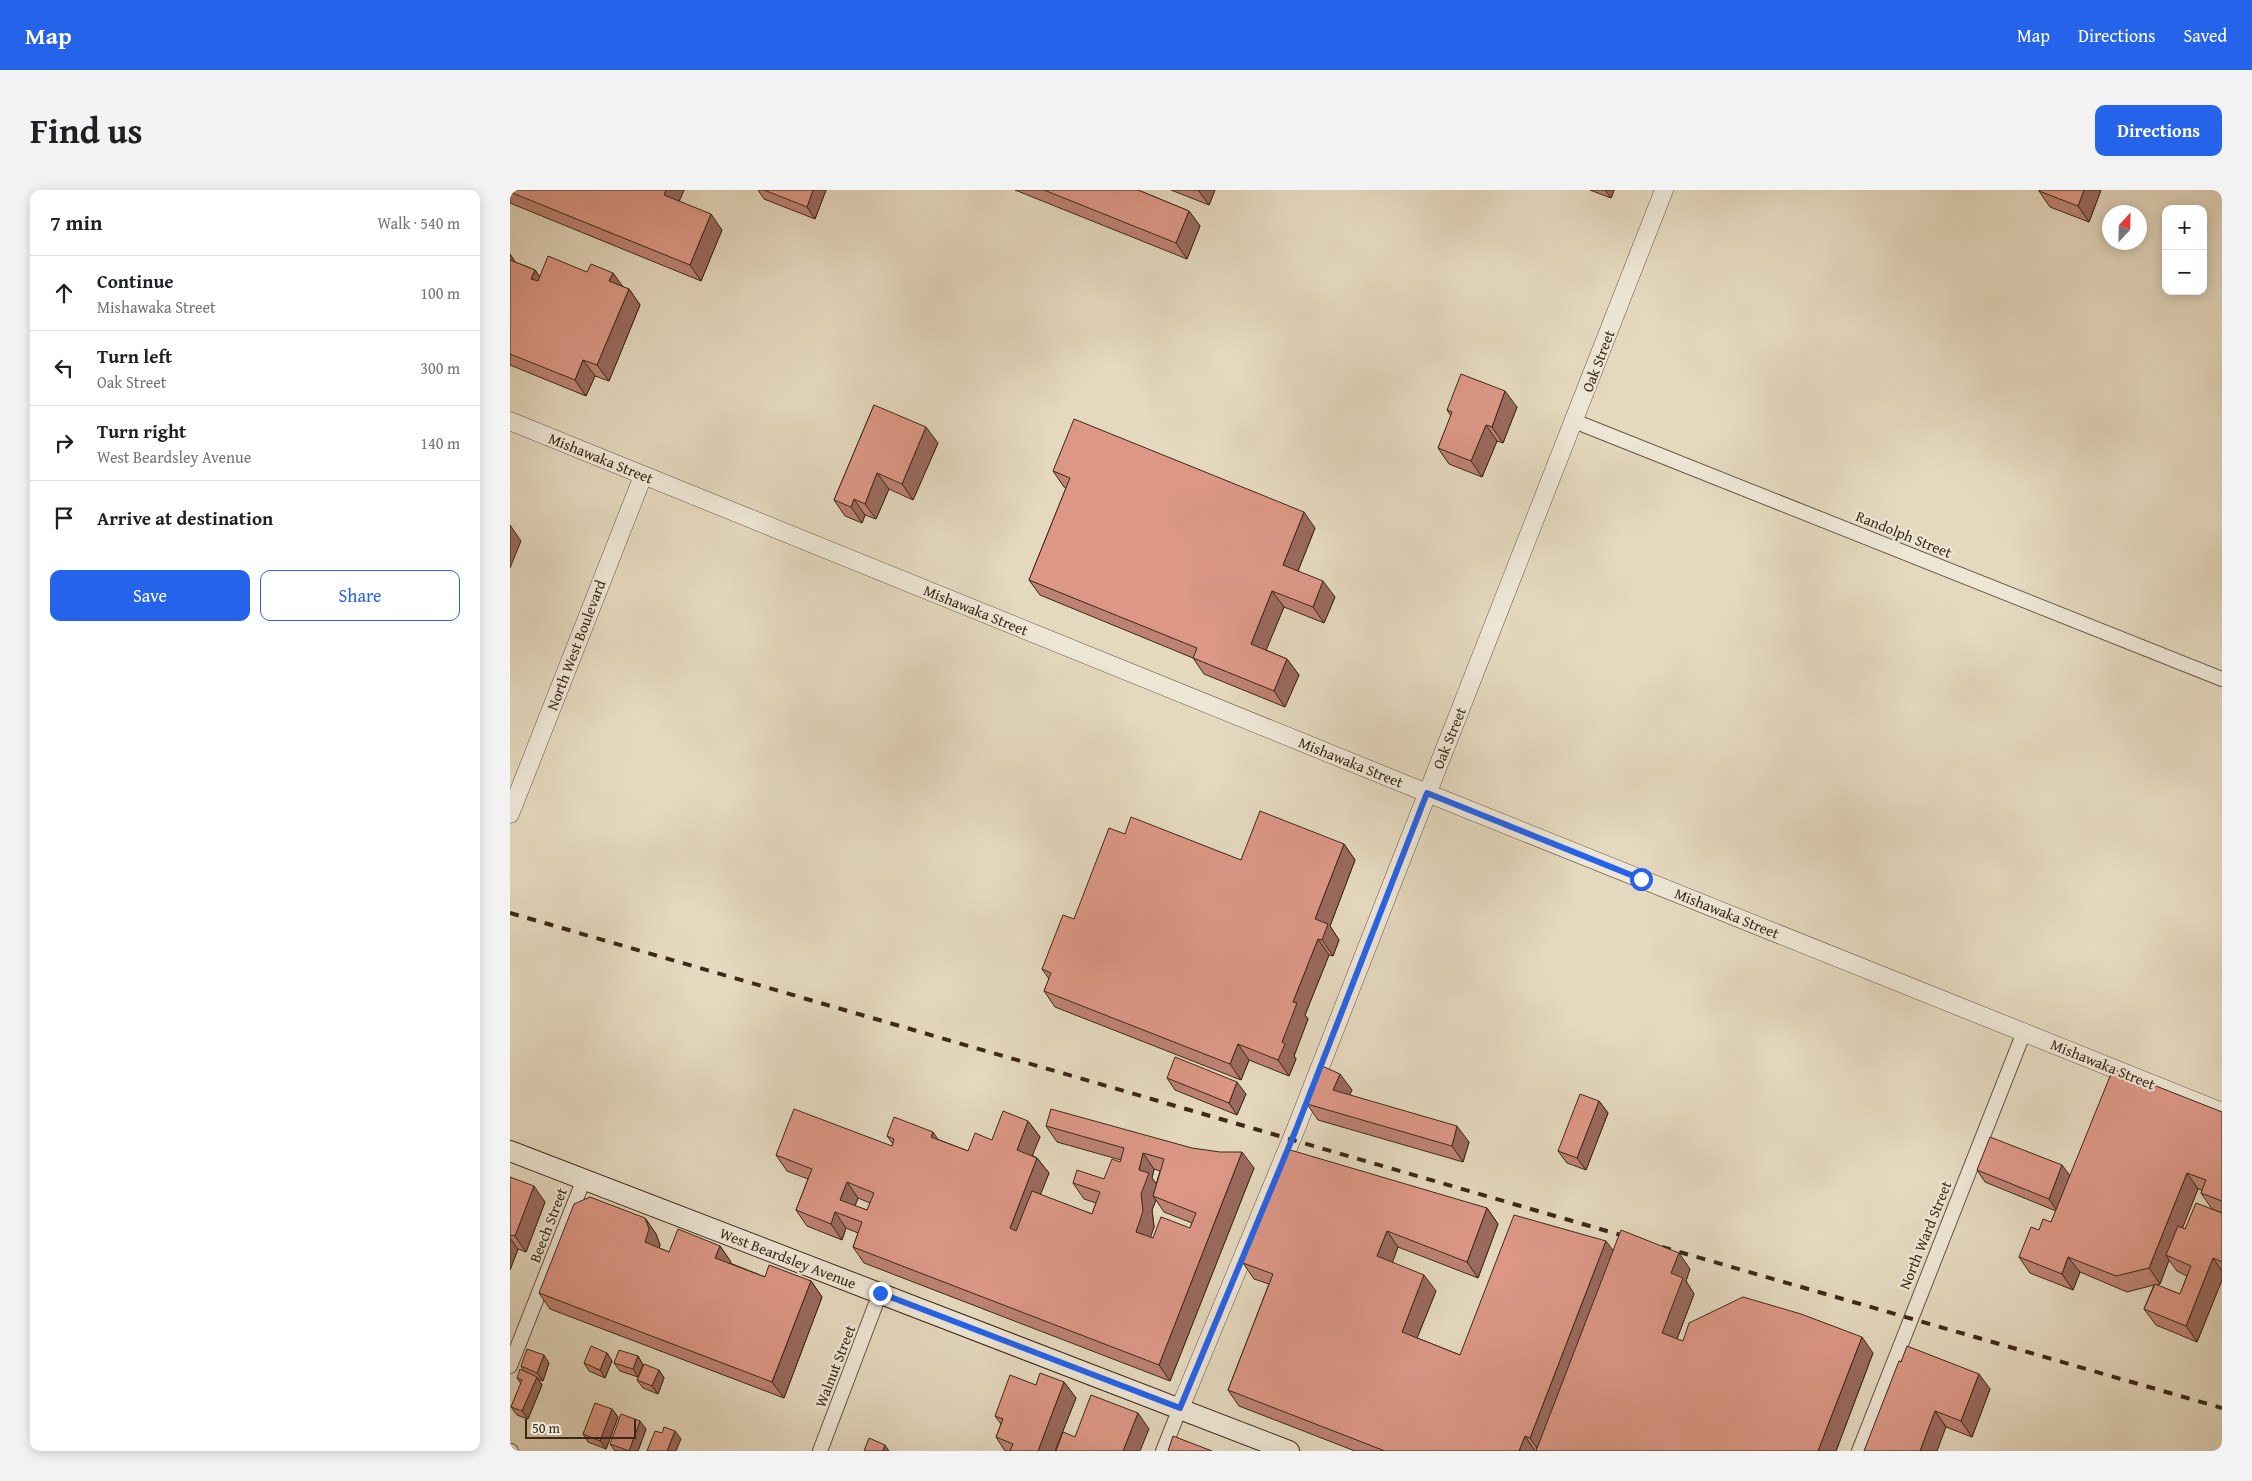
<!DOCTYPE html>
<meta charset="utf-8">
<style>
:root{--surface:#fff;--page:#f2f2f2;--text:#202124;--muted:#757577;--line:#e0e0e0;--accent:#2563eb}
body{margin:0;font-family:"Gentium Book Plus",serif;background:var(--page);color:var(--text)}
.controls{position:absolute;right:15px;top:15px;display:grid;overflow:hidden;border-radius:10px;box-shadow:0 2px 12px #0003}
.controls button{width:45px;height:45px;display:grid;place-items:center;padding:0;border:0;border-bottom:1px solid var(--line);background:var(--surface);color:var(--text);font:25px sans-serif}
.compass{position:absolute;left:1592px;top:15px;width:45px;height:45px;border-radius:50%;background:var(--surface);box-shadow:0 2px 12px #0003;rotate:22deg}
.scale{position:absolute;left:15px;bottom:12px;width:111px;box-sizing:border-box;padding-left:5px;border:2px solid #3d2817;border-top:0;font-size:14px;line-height:18px;white-space:nowrap;color:#3d2817;-webkit-text-stroke:4px #ede6d5;paint-order:stroke}
.stop{position:absolute;width:15px;height:15px;margin:-11px;border:4px solid #2563eb;border-radius:50%;background:#fff}
.stop.end{background:#2563eb;border-color:#fff;box-shadow:0 1px 5px #0008}
.list{margin:0;padding:0;list-style:none}
h2{display:flex;justify-content:space-between;align-items:center;height:65px;margin:0;padding:0 20px;font-size:21px}
h2 small{font-size:16px;font-weight:400;color:var(--muted)}
.list li{display:grid;grid-template-columns:32px 1fr auto;gap:15px;align-items:center;box-sizing:border-box;height:75px;padding:0 20px;border-top:1px solid var(--line)}
.list b{display:block;font-size:19px;white-space:nowrap}
.list p{margin:0;font-size:16px;white-space:nowrap;color:var(--muted)}
.list em{font-size:16px;font-style:normal;color:var(--muted)}
.actions{display:flex;gap:10px;padding:15px 20px}
.actions a{flex:1;padding:11px 0;border:1px solid var(--accent);border-radius:10px;text-align:center;font-size:18px;color:var(--accent)}
.actions .main{background:var(--accent);color:#fff}
.icon{flex:none;width:28px;height:28px;fill:none;stroke:currentColor;stroke-width:2;stroke-linecap:round;stroke-linejoin:round}
.map{position:relative;flex:none;width:1712px;height:1261px;overflow:hidden;border-radius:10px}
header{display:flex;align-items:center;gap:30px;box-sizing:border-box;height:70px;padding:0 25px;background:var(--accent);color:#fff}
header strong{font-size:24px}
nav{display:flex;gap:28px;margin-inline-start:auto;font-size:18px}
.intro{display:flex;align-items:center;justify-content:space-between;box-sizing:border-box;height:120px;padding:0 30px}
h1{margin:0;font-size:35px}
.button{padding:12px 22px;border-radius:10px;background:var(--accent);color:#fff;font-size:18px;font-weight:700}
main{display:flex;gap:30px;padding:0 30px}
aside{flex:1;background:var(--surface);border-radius:10px;box-shadow:0 2px 12px #0003}
.map>svg:first-child{display:block}
</style>
<header>
<strong>Map</strong>
<nav><a>Map</a><a>Directions</a><a>Saved</a></nav>
</header>
<div class="intro"><h1>Find us</h1><a class="button">Directions</a></div>
<main>
<aside>
<h2>7 min<small>Walk · 540 m</small></h2>
<ul class="list">
<li><svg class="icon" aria-label="ahead" viewBox="0 0 24 24"><path d="M12 20V5M6 11l6-6 6 6"/></svg><div><b>Continue</b><p>Mishawaka Street</p></div><em>100 m</em></li>
<li><svg class="icon" aria-label="left" viewBox="0 0 24 24"><path d="M17 20v-9H6M10 6l-5 5 5 5"/></svg><div><b>Turn left</b><p>Oak Street</p></div><em>300 m</em></li>
<li><svg class="icon" aria-label="right" viewBox="0 0 24 24"><path d="M7 20v-9h11M14 6l5 5-5 5"/></svg><div><b>Turn right</b><p>West Beardsley Avenue</p></div><em>140 m</em></li>
<li><svg class="icon" aria-label="arrive" viewBox="0 0 24 24"><path d="M6 21V4h12l-3 4 3 4H6"/></svg><div><b>Arrive at destination</b></div></li>
</ul>
<div class="actions"><a class="main">Save</a><a>Share</a></div>
</aside>
<div class="map">
<svg width="1712" height="1261" viewBox="0 0 1712 1261">
<rect width="100%" height="100%" fill="#e4d8be"/>
<filter id="stains"><feTurbulence type="fractalNoise" baseFrequency=".004" numOctaves="4"/><feColorMatrix values="0 0 0 0 .2 0 0 0 0 .09 0 0 0 0 .02 0 0 0 .5 -.17"/></filter>
<radialGradient id="worn" r=".72"><stop offset=".6" stop-color="#630" stop-opacity="0"/><stop offset="1" stop-color="#630" stop-opacity=".3"/></radialGradient>
<g fill="none" stroke-linecap="round" stroke-linejoin="round">
<!-- minor casing -->
<g stroke="#675441" stroke-width="16">
<g id="minor">
<polyline points="1064,231 1712,489"/>
<polyline points="0,1176 74,989"/>
<polyline points="0,1261 1,1261"/>
<polyline points="310,1261 370,1103"/>
<polyline points="653,1261 670,1218"/>
<polyline points="1349,1261 1514,842"/>
</g>
</g>
<!-- tertiary casing -->
<g stroke="#675441" stroke-width="19">
<g id="tertiary">
<polyline points="0,231 917,603 1712,922"/>
<polyline points="0,624 133,286"/>
<polyline points="670,1218 785,941 1154,0"/>
</g>
</g>
<!-- secondary casing -->
<g stroke="#3d2817" stroke-width="22">
<polyline id="secondary" points="0,961 779,1261"/>
</g>
<!-- minor -->
<use href="#minor" stroke="#ede6d5" stroke-width="14"/>
<!-- tertiary -->
<use href="#tertiary" stroke="#ede6d5" stroke-width="18"/>
<!-- secondary -->
<use href="#secondary" stroke="#ede6d5" stroke-width="20"/>
<!-- rail -->
<g stroke="#3d2817" stroke-width="4" stroke-dasharray="9 9" stroke-linecap="butt">
<polyline points="0,723 1121,1048"/>
<polyline points="1152,1057 1712,1218"/>
</g>
</g>
<!-- wall -->
<g fill="#bd8273" stroke="#3d2817" fill-rule="evenodd">
<polygon points="0,0 174,0 169,11 212,40 191,91 0,13"/>
<polygon points="248,0 316,0 305,29 254,9"/>
<polygon points="505,0 628,0 679,21 690,36 677,69"/>
<polygon points="661,0 705,0 699,15"/>
<polygon points="1080,0 1104,0 1101,8"/>
<polygon points="1529,0 1591,0 1579,32 1540,17 1529,1"/>
<polygon points="0,64 5,72 25,80 30,87 113,97 119,99 130,115 99,191 85,186 76,206 0,175"/>
<polygon points="364,215 428,253 403,310 379,299 366,329 355,325 352,333 335,326 324,310"/>
<polygon points="1007,217 993,253 987,251 972,287 939,274 928,258 941,226 937,220"/>
<polygon points="543,281 805,338 788,381 825,407 814,433 774,417 756,460 777,469 789,485 775,517 694,484 683,468 530,405 519,390 556,298 554,297"/>
<polygon points="615,644 731,670 834,654 845,670 820,736 829,750 823,766 819,765 795,825 798,829 784,866 786,869 779,886 739,870 731,890 545,817 534,801 539,789 532,779 564,729"/>
<polygon points="657,888 736,904 727,925 665,900"/>
<polygon points="842,900 839,905 959,952 953,972 808,930 797,914"/>
<polygon points="1089,911 1098,923 1076,980 1057,973 1048,961"/>
<path d="M1712 922V1023L1702 1019 1691 1003 1692 1000 1688 999 1672 1038 1675 1039 1712 1023V1090L1687 1152 1646 1135 1634 1119 1644 1095 1617 1102 1570 1082 1563 1100 1520 1083 1509 1067 1529 1040 1541 1032 1546 1021 1475 992 1467 980 1560 986ZM1659 1070 1667 1081 1677 1086 1670 1104 1646 1095 1650 1094Z"/>
<path d="M518 931 530 947 522 965 527 968 539 983 530 1005 582 1024 586 1013 574 1009 563 993 594 989 610 972 611 970 547 952 536 936 744 978 660 1191 354 1073 343 1057 348 1043 336 1038 332 1050 297 1036 286 1020 298 989 277 981 266 965 382 956 383 954 377 946 427 949 458 961 482 950ZM644 979 650 981 646 994 642 988ZM348 1008 360 1013 357 1020 345 1016ZM646 1010 654 1022 682 1033 680 1038 643 1048 640 1047 644 1037 642 1020Z"/>
<polygon points="0,987 35,1012 16,1062 8,1059 0,1080"/>
<polygon points="977,1018 988,1034 968,1088 888,1057 882,1072 926,1101 907,1148 950,1165 1103,1061 1180,1079 1176,1091 1184,1104 1167,1149 1173,1151 1363,1163 1326,1261 845,1261 729,1216 718,1200 759,1094 744,1089 733,1073"/>
<polygon points="135,1028 146,1044 150,1055 149,1058 159,1062 210,1056 221,1072 220,1073 255,1087 301,1091 312,1107 274,1208 40,1119 29,1103"/>
<polygon points="97,1163 102,1171 95,1188 79,1181 74,1173"/>
<polygon points="128,1166 133,1175 128,1187 110,1181 104,1173"/>
<polygon points="1389,1171 1480,1199 1462,1247 1436,1237"/>
<polygon points="39,1173 33,1191 28,1189 32,1195 18,1229 7,1225 1,1217 11,1194 7,1188 14,1181 11,1176"/>
<polygon points="149,1180 154,1188 148,1204 133,1198 127,1190"/>
<polygon points="554,1192 566,1208 545,1261 495,1261 486,1247 491,1234 485,1226 526,1195"/>
<polygon points="102,1219 108,1227 96,1259 78,1252 73,1244"/>
<polygon points="136,1239 128,1261 105,1261 100,1254"/>
</g>
<!-- shaded-wall -->
<g fill="#9a6a5e" stroke="#3d2817">
<polygon points="156,0 174,0 165,21 154,5"/>
<polygon points="303,0 316,0 305,29 297,17"/>
<polygon points="688,0 705,0 699,15"/>
<polygon points="1095,0 1104,0 1101,8"/>
<polygon points="1574,0 1591,0 1579,32 1568,16"/>
<polygon points="679,21 690,36 677,69 666,53"/>
<polygon points="201,24 212,40 191,91 180,75"/>
<polygon points="0,64 5,72 0,80"/>
<polygon points="25,80 36,96 21,89"/>
<polygon points="103,83 114,98 99,91"/>
<polygon points="119,99 130,115 99,191 87,175"/>
<polygon points="73,170 85,186 76,206 65,190"/>
<polygon points="995,201 1007,217 993,253 982,237"/>
<polygon points="976,235 987,251 972,287 961,271"/>
<polygon points="416,237 428,253 403,310 392,294"/>
<polygon points="367,283 379,299 366,329 355,314"/>
<polygon points="344,309 355,325 352,333 341,317"/>
<polygon points="794,322 805,338 784,391 773,375"/>
<polygon points="0,335 11,351 0,378"/>
<polygon points="813,391 825,407 814,433 803,417"/>
<polygon points="762,401 774,417 752,470 741,454"/>
<polygon points="777,469 789,485 775,517 764,501"/>
<polygon points="834,654 845,670 820,736 829,750 823,766 812,750 805,729"/>
<polygon points="808,749 819,765 795,825 798,829 784,866 786,869 779,886 768,870 772,852 783,812"/>
<polygon points="728,854 739,870 731,890 720,874"/>
<polygon points="830,884 842,900 835,916 823,900"/>
<polygon points="727,892 736,904 727,925 719,913"/>
<polygon points="1089,911 1098,923 1076,980 1067,968"/>
<polygon points="518,931 530,947 518,976 507,960"/>
<polygon points="947,936 959,952 953,972 942,956"/>
<polygon points="423,942 434,958 421,947"/>
<polygon points="732,962 744,978 660,1191 649,1175"/>
<polygon points="633,963 644,979 642,988 650,999 643,1006 646,1010 642,1020 644,1037 637,1058 626,1042 629,980"/>
<polygon points="527,968 539,983 511,1054 500,1038"/>
<polygon points="1552,975 1561,987 1547,1021 1539,1009"/>
<polygon points="1677,983 1688,999 1661,1067 1656,1065 1659,1070 1650,1094 1639,1078"/>
<polygon points="337,992 348,1008 341,1026 330,1010"/>
<polygon points="24,996 35,1012 16,1062 5,1046"/>
<polygon points="977,1018 988,1034 968,1088 957,1072"/>
<polygon points="325,1022 336,1038 332,1050 321,1034"/>
<polygon points="135,1028 146,1044 150,1055 146,1068 135,1052"/>
<polygon points="877,1041 888,1057 879,1082 867,1066"/>
<polygon points="0,1048 8,1059 0,1080"/>
<polygon points="1096,1051 1108,1067 1029,1261 1020,1248"/>
<polygon points="210,1056 221,1072 216,1084 205,1068"/>
<polygon points="1169,1063 1180,1079 1176,1091 1184,1104 1163,1159 1152,1143 1161,1083"/>
<polygon points="1558,1067 1570,1082 1563,1100 1552,1084"/>
<polygon points="1703,1068 1712,1081 1712,1090 1687,1152 1676,1136"/>
<polygon points="914,1085 926,1101 903,1158 892,1142"/>
<polygon points="301,1091 312,1107 274,1208 262,1192"/>
<polygon points="1352,1147 1363,1163 1326,1261 1308,1261"/>
<polygon points="97,1163 102,1171 95,1188 90,1180"/>
<polygon points="34,1165 39,1173 33,1191 27,1183"/>
<polygon points="128,1166 133,1175 128,1187 123,1179"/>
<polygon points="149,1180 154,1188 148,1204 142,1196"/>
<polygon points="1469,1184 1480,1199 1462,1247 1451,1231"/>
<polygon points="27,1187 32,1195 18,1229 12,1221"/>
<polygon points="554,1192 566,1208 545,1261 528,1261"/>
<polygon points="102,1219 108,1227 96,1259 90,1251"/>
<polygon points="1425,1221 1436,1237 1427,1261 1410,1261"/>
<polygon points="628,1223 639,1239 630,1261 613,1261"/>
<polygon points="130,1231 136,1239 128,1261 119,1261"/>
<polygon points="165,1241 171,1249 166,1261 157,1261"/>
<polygon points="1015,1246 1025,1261 1009,1261"/>
<polygon points="375,1255 379,1261 373,1261"/>
</g>
<!-- building -->
<g fill="#dc9786" stroke="#3d2817" fill-rule="evenodd">
<polygon points="0,0 156,0 154,5 201,24 180,75 0,2"/>
<polygon points="254,0 303,0 297,17"/>
<polygon points="534,0 628,0 679,21 666,53"/>
<polygon points="1529,0 1574,0 1568,16 1529,1"/>
<polygon points="38,66 77,82 81,74 103,83 99,91 119,99 87,175 73,170 65,190 0,164 0,70 25,80 21,89 28,91"/>
<polygon points="951,184 995,201 982,237 976,235 961,271 928,258 942,222 937,220"/>
<polygon points="364,215 416,237 392,294 367,283 355,314 344,309 341,317 324,310"/>
<polygon points="564,229 794,322 773,375 813,391 803,417 762,401 741,454 777,469 764,501 683,468 687,458 519,390 560,288 543,281"/>
<polygon points="750,621 834,654 805,729 818,734 812,750 808,749 783,812 787,813 772,852 775,854 768,870 728,854 720,874 534,801 541,783 532,779 553,725 564,729 599,638 615,644 621,627 731,670"/>
<polygon points="665,867 727,892 719,913 657,888"/>
<polygon points="812,876 830,884 823,900 947,936 942,956 797,914"/>
<polygon points="1603,879 1712,922 1712,1011 1691,1003 1696,990 1677,983 1639,1078 1606,1086 1558,1067 1552,1084 1509,1067 1521,1037 1529,1040 1533,1029 1541,1032"/>
<polygon points="1070,904 1089,911 1067,968 1048,961"/>
<path d="M284 919 382 956 384 949 377 946 384 927 423 942 421 947 458 961 465 943 482 950 493 921 518 931 507 960 527 968 500 1038 506 1041 522 1001 582 1024 590 1002 563 993 567 980 594 989 602 969 610 972 614 958 536 936 541 919 682 958 710 962H732L649 1175 343 1057 352 1032 325 1022 321 1034 286 1020 302 979 266 965ZM633 963 654 969 643 1006 686 1023 680 1038 651 1027 643 1048 626 1042 633 1021 631 1004 639 983 629 980ZM337 992 364 1003 357 1020 330 1010Z"/>
<polygon points="1480,947 1552,975 1539,1009 1467,980"/>
<polygon points="777,959 977,1018 957,1072 877,1041 867,1066 914,1085 892,1142 950,1165 1004,1025 1096,1051 1020,1248 1015,1246 1009,1261 875,1261 718,1200 763,1084 733,1073"/>
<polygon points="0,987 24,996 5,1046 0,1045"/>
<polygon points="80,1007 135,1028 139,1039 135,1052 159,1062 168,1039 210,1056 205,1068 255,1087 259,1075 301,1091 262,1192 29,1103 64,1014"/>
<polygon points="1686,1013 1712,1023 1712,1072 1703,1068 1676,1136 1634,1119 1645,1094 1670,1104 1681,1076 1656,1065 1668,1036 1675,1039"/>
<polygon points="1111,1040 1169,1063 1161,1083 1173,1088 1152,1143 1173,1151 1179,1133 1233,1107 1291,1124 1352,1147 1308,1261 1026,1261"/>
<polygon points="81,1156 97,1163 90,1180 74,1173"/>
<polygon points="1397,1156 1469,1184 1451,1231 1425,1221 1410,1261 1354,1261 1389,1171 1391,1172"/>
<polygon points="17,1159 34,1165 27,1183 11,1176"/>
<polygon points="109,1160 128,1166 123,1179 104,1173"/>
<polygon points="134,1174 149,1180 142,1196 127,1190"/>
<polygon points="10,1179 27,1187 12,1221 1,1217 12,1190 7,1188"/>
<polygon points="530,1183 554,1192 528,1261 500,1261 503,1254 486,1247 493,1229 485,1226 500,1185 526,1195"/>
<polygon points="581,1205 628,1223 613,1261 546,1261 553,1242 565,1247"/>
<polygon points="85,1213 102,1219 90,1251 73,1244"/>
<polygon points="111,1224 130,1231 119,1261 100,1254"/>
<polygon points="154,1237 165,1241 157,1261 137,1261 145,1241 152,1243"/>
<polygon points="663,1246 702,1261 658,1261"/>
<polygon points="359,1248 375,1255 373,1261 354,1261"/>
</g>
<g fill="none" stroke-linecap="round" stroke-linejoin="round">
<!-- route -->
<polyline stroke="#2563eb" stroke-width="6" points="370,1103 670,1218 785,942 917,603 1131,689"/>
</g>
<g text-anchor="middle" dominant-baseline="central" stroke-width="4.5" stroke-linejoin="round" paint-order="stroke">
<!-- street labels -->
<g font-size="15" fill="#3d2817" stroke="#ede6d5">
<text transform="translate(1088 171) rotate(-69)">Oak Street</text>
<text transform="translate(91 268) rotate(22)">Mishawaka Street</text>
<text transform="translate(1394 344) rotate(22)">Randolph Street</text>
<text transform="translate(466 420) rotate(22)">Mishawaka Street</text>
<text transform="translate(66 455) rotate(-69)">North West Boulevard</text>
<text transform="translate(939 548) rotate(-68)">Oak Street</text>
<text transform="translate(841 572) rotate(22)">Mishawaka Street</text>
<text transform="translate(1217 723) rotate(22)">Mishawaka Street</text>
<text transform="translate(1593 874) rotate(22)">Mishawaka Street</text>
<text transform="translate(38 1035) rotate(-69)">Beech Street</text>
<text transform="translate(1415 1045) rotate(-68)">North Ward Street</text>
<text transform="translate(278 1068) rotate(21)">West Beardsley Avenue</text>
<text transform="translate(325 1176) rotate(-69)">Walnut Street</text>
</g>
</g>
<rect width="100%" height="100%" filter="url(#stains)"/>
<rect width="100%" height="100%" fill="url(#worn)"/>
</svg>
<div class="controls">
<button>+</button>
<button>−</button>
</div>
<svg class="compass" viewBox="-18 -18 36 36"><path d="M0-13l5 13h-10z" fill="#e53935"/><path d="M0 13l5-13h-10z" fill="#757577"/></svg>
<div class="scale">50 m</div>
<div class="stop" style="left:1131px;top:689px"></div>
<div class="stop end" style="left:370px;top:1103px"></div>
</div>
</main>
